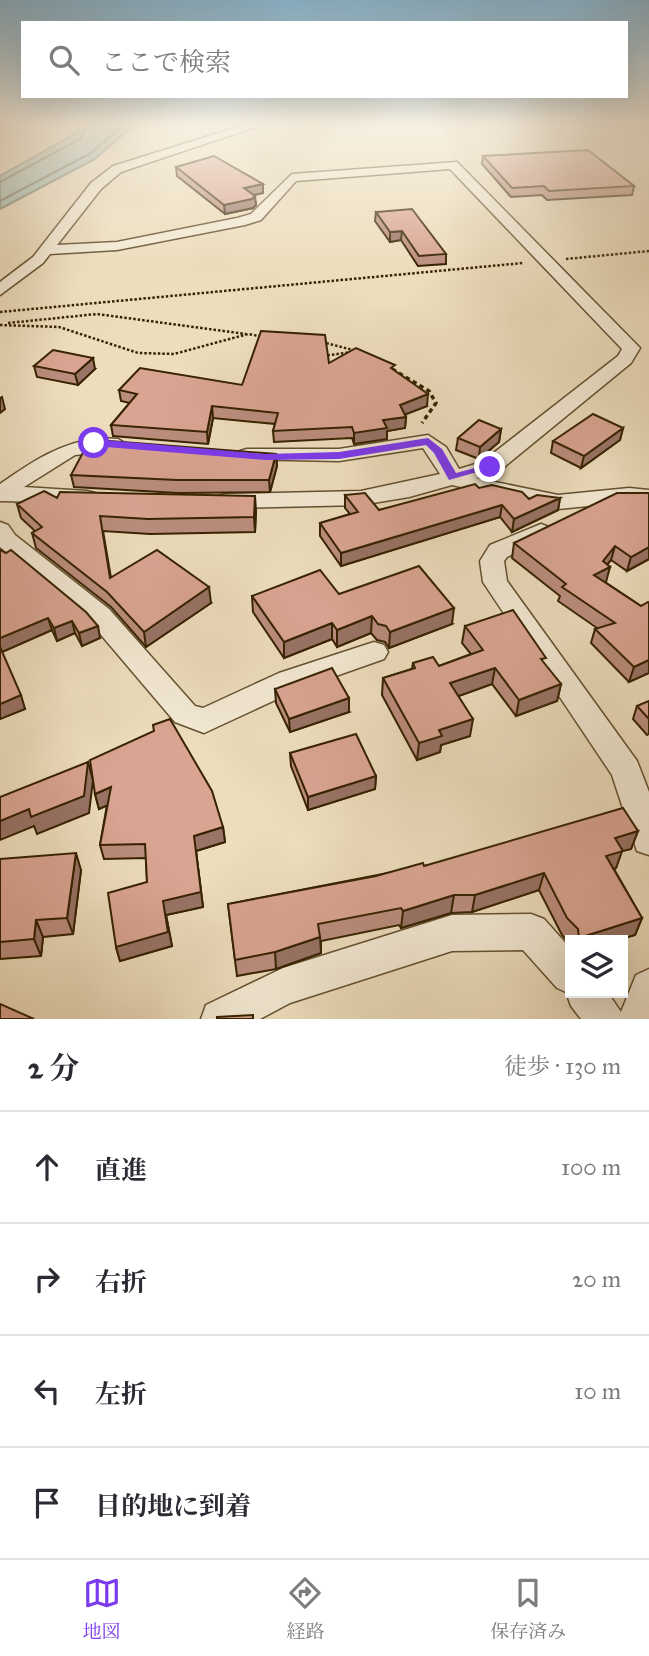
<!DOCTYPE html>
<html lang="ja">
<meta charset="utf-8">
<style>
:root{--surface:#fff;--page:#f2f2f3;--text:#2b2b33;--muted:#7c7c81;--line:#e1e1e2;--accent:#7c3aed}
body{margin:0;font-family:"IM FELL Great Primer","Noto Serif JP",serif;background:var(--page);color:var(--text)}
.controls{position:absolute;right:21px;bottom:21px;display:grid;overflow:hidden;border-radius:0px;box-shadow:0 7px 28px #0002}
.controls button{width:63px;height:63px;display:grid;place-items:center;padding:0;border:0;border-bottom:2px solid var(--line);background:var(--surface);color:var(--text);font:35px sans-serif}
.stop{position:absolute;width:21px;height:21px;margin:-16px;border:5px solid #7c3aed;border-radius:50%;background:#fff}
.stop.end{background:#7c3aed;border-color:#fff;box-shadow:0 2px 7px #0008}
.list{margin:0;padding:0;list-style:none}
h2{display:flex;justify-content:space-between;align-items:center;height:91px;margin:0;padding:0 28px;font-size:30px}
h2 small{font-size:23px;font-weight:400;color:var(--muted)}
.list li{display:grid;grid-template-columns:46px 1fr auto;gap:21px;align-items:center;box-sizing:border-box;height:112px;padding:0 28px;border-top:2px solid var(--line)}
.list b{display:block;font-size:26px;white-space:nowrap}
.list em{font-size:23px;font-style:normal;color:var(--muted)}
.icon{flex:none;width:38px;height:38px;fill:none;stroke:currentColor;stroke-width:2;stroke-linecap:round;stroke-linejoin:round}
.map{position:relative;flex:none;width:649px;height:1019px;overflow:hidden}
.search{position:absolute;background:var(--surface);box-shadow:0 7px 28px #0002;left:21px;right:21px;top:21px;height:77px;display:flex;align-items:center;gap:18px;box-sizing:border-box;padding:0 24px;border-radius:0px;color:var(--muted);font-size:26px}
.sheet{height:539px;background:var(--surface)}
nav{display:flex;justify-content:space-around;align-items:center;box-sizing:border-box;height:98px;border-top:2px solid var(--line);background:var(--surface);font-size:19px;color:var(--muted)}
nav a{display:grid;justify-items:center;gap:4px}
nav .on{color:var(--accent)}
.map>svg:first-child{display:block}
</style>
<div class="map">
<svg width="649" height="1019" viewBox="0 0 649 1019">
<rect width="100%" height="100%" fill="#edddbd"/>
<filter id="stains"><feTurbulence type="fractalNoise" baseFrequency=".00286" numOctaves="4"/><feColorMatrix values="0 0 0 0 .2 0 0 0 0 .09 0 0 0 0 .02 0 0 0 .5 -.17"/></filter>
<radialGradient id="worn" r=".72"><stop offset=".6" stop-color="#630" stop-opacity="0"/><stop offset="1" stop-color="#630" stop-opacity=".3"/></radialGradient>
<!-- water -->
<polygon fill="#99bbb4" stroke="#727e6c" stroke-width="2" points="82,124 135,124 95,159 0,209 0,176 76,133"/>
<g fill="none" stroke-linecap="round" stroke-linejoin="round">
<!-- shore -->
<g stroke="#686e5a" stroke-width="2">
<polyline points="0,182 80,139 88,124"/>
<polyline points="0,201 91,153 125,124"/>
</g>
<!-- minor casing -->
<g stroke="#64512f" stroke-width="3">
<g id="minor">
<polygon points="247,124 264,124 121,172 101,189 57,245 117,242 237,218 251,214 292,174 457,162 640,348 631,363 498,472 476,478 558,495 629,488 649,490 649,504 629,502 558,509 452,485 409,497 361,505 226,508 218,506 215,501 218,496 226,494 361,491 440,474 423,448 339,461 240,459 236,455 240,451 247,449 339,449 428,435 446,447 459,469 482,462 618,356 622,349 450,169 296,181 261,220 245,225 117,250 50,254 43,263 0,295 0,282 33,257 91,183 113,166"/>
<path d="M99 438 118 439 128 445 118 451 75 455 24 487 87 491 95 493 98 498 95 503 0 501V484C32 462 59 443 99 438Z"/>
<polygon points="0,522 8,525 15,535 109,609 195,706 203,708 279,673 374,642 384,645 388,652 384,659 299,689 204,733 175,722 91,623 0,547"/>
<polygon points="541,524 549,527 553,532 549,537 507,557 504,561 507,581 637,761 649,792 649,855 637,851 612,775 483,582 480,561 490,545"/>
<polygon points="531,914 544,919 570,948 570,993 608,993 621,1012 636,975 649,969 649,1019 581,1019 571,1006 566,992 557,988 523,950 452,951 290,1003 260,1019 201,1019 206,1005 283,968 452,915"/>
</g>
</g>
<!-- path-far1 -->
<g stroke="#372200" stroke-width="2.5" stroke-dasharray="2.5 2" stroke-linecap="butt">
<polyline points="566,259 649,251"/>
<polyline points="0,312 523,263"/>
<polyline points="8,323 97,314 246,334"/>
<polyline points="0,325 59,327 138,353 174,354 248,334 264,337"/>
<polyline points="322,342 357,351"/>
<polyline points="323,356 352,352"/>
</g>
<!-- path -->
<g stroke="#372200" stroke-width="3.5" stroke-dasharray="4.5 3.5" stroke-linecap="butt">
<polyline points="323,356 327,355"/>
<polyline points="392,369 429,391 436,403 422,423"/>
</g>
<!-- minor -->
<use href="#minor" fill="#f3e9d4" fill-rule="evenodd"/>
</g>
<!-- wall -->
<g fill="#bb8d7e" stroke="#372200" stroke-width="2">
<polygon points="483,156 634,186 632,195 547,200 542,195 511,197 482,164"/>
<polygon points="176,167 263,184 263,193 254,195 256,205 253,208 225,214 177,176"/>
<polygon points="376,212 446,254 446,264 418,266 401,240 390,242 375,221"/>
<polygon points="329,363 395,371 427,406 405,414 406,417 405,428 387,431 387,439 354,444 352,438 274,442 273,431 275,424 213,418 208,444 113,436 111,425 130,403 121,401 119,390 242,385"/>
<polygon points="34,366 95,369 78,385 37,377"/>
<polygon points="623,428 620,440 581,468 551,453 553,441"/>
<polygon points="501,429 499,442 479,459 456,450 458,438"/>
<polygon points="276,454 277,466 270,492 178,493 74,487 71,475"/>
<polygon points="479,488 529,499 560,498 558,510 512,532 500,517 341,566 320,536 320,523 350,514 345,508 345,495 379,510"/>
<polygon points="649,493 649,559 627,571 611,560 607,565 610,567 605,582 641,606 649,603 649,673 629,682 591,643 595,629 597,628 558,601 560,596 512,558 514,543"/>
<polygon points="57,498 256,511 255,532 150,534 103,531 111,578 211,603 146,647 111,607 36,548 32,533 35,531 21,518 17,504"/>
<polygon points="0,550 100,638 82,646 75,633 57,641 52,630 2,652 25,709 0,719"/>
<polygon points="339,594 452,624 389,648 385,642 377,640 371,633 337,647 332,639 284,658 253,612 252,596"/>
<polygon points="465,626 544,664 561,684 557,701 516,716 492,684 458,696 470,736 441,745 440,752 417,760 382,695 383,678 412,669 413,663 439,666 471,654 462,643"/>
<polygon points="275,689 349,712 290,732 276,703"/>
<polygon points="649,701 649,734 647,735 633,719 637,706"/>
<polygon points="290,753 376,776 375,789 308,810 291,766"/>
<polygon points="95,794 223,827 225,842 196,851 203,907 166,915 172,946 120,961 116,947 147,882 146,858 104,859 100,845 107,805 99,809"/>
<polygon points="638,831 631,849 622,851 616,868 614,869 642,918 635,935 618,940 570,940 570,944 562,935 539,890 472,912 451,913 401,928 399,925 321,941 321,953 276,969 237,976 228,904 424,866"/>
<polygon points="0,859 81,870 73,934 43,937 41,956 0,959"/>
</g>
<!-- shaded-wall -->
<g fill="#987366" stroke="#372200" stroke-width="2">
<polygon points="263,184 263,193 245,197 244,188"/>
<polygon points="255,196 256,205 253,208 225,214 224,205"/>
<polygon points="402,231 401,240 390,242 390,232"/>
<polygon points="93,358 95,369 78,385 75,374"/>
<polygon points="428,394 427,406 399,417 400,405"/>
<polygon points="2,397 5,409 0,413 0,398"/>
<polygon points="212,406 213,418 208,444 207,432"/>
<polygon points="406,417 405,428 387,431 387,439 354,444 354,433 383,420"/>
<polygon points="623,428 620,440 581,468 584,456"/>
<polygon points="501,429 499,442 479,459 480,447"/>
<polygon points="276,454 277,466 270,492 269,480"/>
<polygon points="255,496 256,511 255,532 254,517"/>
<polygon points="560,498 558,510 512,532 514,519"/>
<polygon points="502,505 500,517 341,566 341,553"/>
<polygon points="615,546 611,560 602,571 610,567 606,582 591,589 594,575 603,561"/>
<polygon points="649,547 649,559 627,571 631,557"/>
<polygon points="209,587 211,603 146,647 144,632"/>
<polygon points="454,608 452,624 389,648 390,632"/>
<polygon points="372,616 371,633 337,647 337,630"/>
<polygon points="48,618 52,630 2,652 0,647 0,638"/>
<polygon points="72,621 75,633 57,641 54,628"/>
<polygon points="332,623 332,639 284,658 284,642"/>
<polygon points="98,626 100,638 82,646 79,633"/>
<polygon points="649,660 649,673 629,682 634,667"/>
<polygon points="495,668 492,684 448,700 450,683"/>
<polygon points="561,684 557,701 516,716 519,700"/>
<polygon points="21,695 25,709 0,719 0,704"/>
<polygon points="349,698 349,712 290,732 289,719"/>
<polygon points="473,719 470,736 441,745 440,752 417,760 419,743 439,730"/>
<polygon points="88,762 93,780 89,813 37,834 34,826 0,840 0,821 29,809"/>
<polygon points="376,776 375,789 308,810 308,797"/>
<polygon points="111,787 115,802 99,809 95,794"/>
<polygon points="223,827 225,842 196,851 203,907 166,915 172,946 120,961 116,947 163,901 194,836"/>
<polygon points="638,831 631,849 622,851 616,868 600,873 606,856 615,838"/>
<polygon points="76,853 81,870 73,934 67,918"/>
<polygon points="544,873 539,890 472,912 475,895"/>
<polygon points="454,895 451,913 401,928 403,911"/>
<polygon points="642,918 635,935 618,940 578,940 579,938"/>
<polygon points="36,920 43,937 41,956 34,939"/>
<polygon points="320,937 321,953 276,969 275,952"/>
</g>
<!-- building -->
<g fill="#d9a492" stroke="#372200" stroke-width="2">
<polygon points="588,150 634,186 549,191 544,186 512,188 483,156"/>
<polygon points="214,156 263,184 244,188 255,196 252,199 224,205 176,167"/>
<polygon points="412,209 446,254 419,256 402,231 390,232 376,212"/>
<polygon points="261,331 325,335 329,363 356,348 395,365 391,368 428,394 400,405 406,417 383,420 387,428 354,433 352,427 273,431 278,413 212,406 207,432 111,425 137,394 119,390 140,368 242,385"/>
<polygon points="53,350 93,358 75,374 34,366"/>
<polygon points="593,414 623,428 584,456 553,441"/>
<polygon points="479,420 501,429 480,447 458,438"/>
<polygon points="97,440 276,454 269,480 177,480 71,475 88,443"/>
<polygon points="475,484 479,488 492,485 522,492 529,499 537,495 560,498 514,519 502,505 341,553 320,523 358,512 345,495 365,493 379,510"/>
<polygon points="44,491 57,498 60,492 255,496 254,517 148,519 100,516 110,578 157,550 209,587 144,632 107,592 32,533 42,527 17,504"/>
<polygon points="617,493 649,493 649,547 631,557 615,546 603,561 610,567 594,575 641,606 648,602 649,603 649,660 634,667 595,629 615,623 562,587 566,584 514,543"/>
<polygon points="0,550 6,553 11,550 86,612 98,626 79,633 72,621 54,628 48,618 0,638"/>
<polygon points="419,566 454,608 390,632 386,626 378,624 372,616 337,630 332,623 284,642 252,596 320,570 339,594"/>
<polygon points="513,610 546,658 541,659 561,684 519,700 495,668 450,683 473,719 439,730 442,736 419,743 383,678 415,668 413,663 433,657 439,666 483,650 465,626"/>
<polygon points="0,647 21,695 0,704"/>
<polygon points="332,668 349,698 289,719 275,689"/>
<polygon points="649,701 649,719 637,706"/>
<polygon points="170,719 212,791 223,827 194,836 201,892 163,901 168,932 116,947 108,893 147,882 145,844 100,845 111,787 95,794 90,760 154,731 153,725"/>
<polygon points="356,734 376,776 308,797 290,753"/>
<polygon points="88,762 84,796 31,817 29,809 0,821 0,797"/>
<polygon points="623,808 638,831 615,838 623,851 606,856 642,918 579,938 578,929 567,918 544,873 475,895 454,895 403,911 401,908 318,924 320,937 275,952 235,960 228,904 376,876 423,863 424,866"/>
<polygon points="76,853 67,918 36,920 34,939 0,942 0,859"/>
<polygon points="0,1004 34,1019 0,1019"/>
<polygon points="253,1015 253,1019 217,1019 217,1017"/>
</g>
<!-- sky -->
<linearGradient id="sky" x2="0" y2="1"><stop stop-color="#88b7d3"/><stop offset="0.46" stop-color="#f7f0e1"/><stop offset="1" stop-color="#f7f0e1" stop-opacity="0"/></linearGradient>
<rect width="649" height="267" fill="url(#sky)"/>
<!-- route -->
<polygon fill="#7c3aed" points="428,438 442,449 456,473 490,464 495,467 449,480 434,453 426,445 339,459 266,460 94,446 89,443 94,439 266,454 339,452"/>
<rect width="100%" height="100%" filter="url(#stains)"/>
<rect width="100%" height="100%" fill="url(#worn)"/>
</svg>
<div class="controls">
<button><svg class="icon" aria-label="layers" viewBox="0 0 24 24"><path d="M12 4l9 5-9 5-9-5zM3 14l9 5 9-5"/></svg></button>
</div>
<div class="stop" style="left:94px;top:443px"></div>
<div class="stop end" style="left:490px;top:467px"></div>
<div class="search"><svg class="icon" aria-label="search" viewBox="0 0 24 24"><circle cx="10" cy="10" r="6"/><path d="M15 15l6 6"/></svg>ここで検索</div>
</div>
<section class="sheet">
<h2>2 分<small>徒歩 · 130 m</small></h2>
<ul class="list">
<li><svg class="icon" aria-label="ahead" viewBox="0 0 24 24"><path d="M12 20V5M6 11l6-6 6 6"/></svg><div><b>直進</b></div><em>100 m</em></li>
<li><svg class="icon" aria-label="right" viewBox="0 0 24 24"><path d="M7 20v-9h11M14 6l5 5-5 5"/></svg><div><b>右折</b></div><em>20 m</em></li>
<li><svg class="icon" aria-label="left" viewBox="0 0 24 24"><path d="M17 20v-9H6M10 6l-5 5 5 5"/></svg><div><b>左折</b></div><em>10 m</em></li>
<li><svg class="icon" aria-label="arrive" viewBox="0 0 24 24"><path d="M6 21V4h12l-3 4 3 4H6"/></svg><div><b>目的地に到着</b></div></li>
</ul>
</section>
<nav>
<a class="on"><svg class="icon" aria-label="map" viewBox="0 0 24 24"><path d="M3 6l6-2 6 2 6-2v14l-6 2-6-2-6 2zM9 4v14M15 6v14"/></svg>地図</a>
<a><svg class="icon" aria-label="directions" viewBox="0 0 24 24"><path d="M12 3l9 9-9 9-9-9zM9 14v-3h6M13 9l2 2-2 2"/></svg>経路</a>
<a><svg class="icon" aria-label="saved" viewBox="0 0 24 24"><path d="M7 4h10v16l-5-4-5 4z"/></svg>保存済み</a>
</nav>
